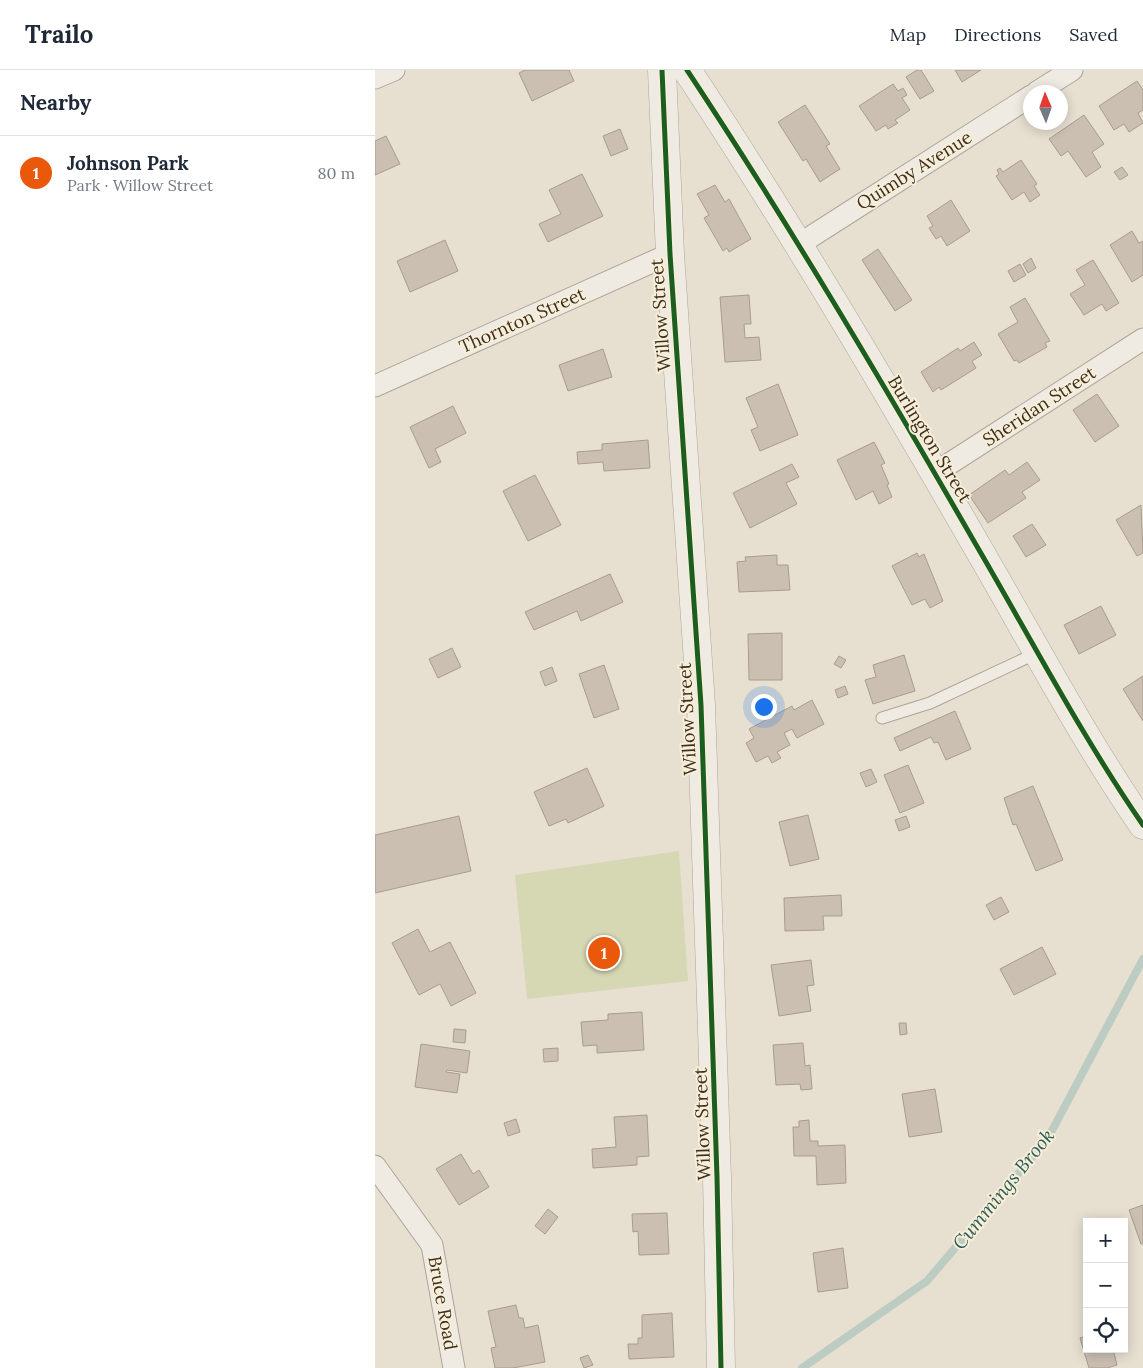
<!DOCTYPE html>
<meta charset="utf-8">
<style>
:root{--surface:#fff;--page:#f2f2f3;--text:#1f2937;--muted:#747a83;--line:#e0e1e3;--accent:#ea580c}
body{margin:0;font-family:Lora,serif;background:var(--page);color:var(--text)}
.controls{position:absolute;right:15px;bottom:15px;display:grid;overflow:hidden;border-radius:0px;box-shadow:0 2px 12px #0003}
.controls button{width:45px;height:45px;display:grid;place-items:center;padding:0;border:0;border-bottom:1px solid var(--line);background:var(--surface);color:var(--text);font:25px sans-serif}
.compass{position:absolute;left:648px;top:15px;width:45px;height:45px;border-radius:50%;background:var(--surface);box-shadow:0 2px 12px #0003;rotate:358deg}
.you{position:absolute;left:388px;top:636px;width:18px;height:18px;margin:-12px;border:4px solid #fff;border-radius:50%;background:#1a73e8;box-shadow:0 0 0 8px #1a73e833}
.badge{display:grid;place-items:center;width:32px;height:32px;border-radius:50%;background:var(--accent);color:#fff;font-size:16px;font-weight:700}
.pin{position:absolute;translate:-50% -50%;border:2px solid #fff;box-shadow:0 1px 5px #0006}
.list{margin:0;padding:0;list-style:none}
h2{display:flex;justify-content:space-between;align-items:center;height:65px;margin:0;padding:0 20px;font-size:21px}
h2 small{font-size:16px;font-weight:400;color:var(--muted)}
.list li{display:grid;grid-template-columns:32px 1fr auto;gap:15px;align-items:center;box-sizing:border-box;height:75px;padding:0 20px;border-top:1px solid var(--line)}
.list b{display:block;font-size:19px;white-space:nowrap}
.list p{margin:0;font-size:16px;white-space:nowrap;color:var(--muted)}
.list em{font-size:16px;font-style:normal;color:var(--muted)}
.icon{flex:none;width:28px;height:28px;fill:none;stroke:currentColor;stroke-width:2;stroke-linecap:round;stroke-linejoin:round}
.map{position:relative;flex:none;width:768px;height:1298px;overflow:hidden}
header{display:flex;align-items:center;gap:30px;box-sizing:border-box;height:70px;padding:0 25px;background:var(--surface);border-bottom:1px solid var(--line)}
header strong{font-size:24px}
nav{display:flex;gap:28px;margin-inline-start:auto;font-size:18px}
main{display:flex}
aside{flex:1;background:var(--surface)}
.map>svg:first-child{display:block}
</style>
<header>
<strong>Trailo</strong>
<nav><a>Map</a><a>Directions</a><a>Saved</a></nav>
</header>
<main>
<aside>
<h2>Nearby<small></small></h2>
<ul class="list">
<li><span class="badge">1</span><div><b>Johnson Park</b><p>Park · Willow Street</p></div><em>80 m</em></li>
</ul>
</aside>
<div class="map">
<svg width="768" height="1298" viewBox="0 0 768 1298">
<rect width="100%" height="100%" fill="#e7e0d1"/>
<!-- green -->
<polygon fill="#d6d7b3" points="304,781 313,911 152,929 140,805"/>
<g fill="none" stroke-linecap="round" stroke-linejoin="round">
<!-- stream -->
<polyline stroke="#bcccc2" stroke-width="8" points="427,1298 552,1211 672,1070 768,889"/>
</g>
<!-- building -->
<g fill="#cbbfb2" stroke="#a89c90">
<polygon points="150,0 194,0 199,11 157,31 144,3"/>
<polygon points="542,0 546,0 559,21 545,29 531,7"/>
<polygon points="580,0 606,0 587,12"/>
<polygon points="762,11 768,20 768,40 763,43 768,53 754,62 749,54 739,60 724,36"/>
<polygon points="518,14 523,21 528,18 532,25 527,28 535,40 520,50 523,53 513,59 511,55 501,61 484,36"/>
<polygon points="430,35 455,74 451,76 465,99 445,112 431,89 428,91 403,52"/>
<polygon points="709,45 729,74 717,82 726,97 711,107 693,81 686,86 674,69"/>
<polygon points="245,59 253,79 236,86 228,66"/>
<polygon points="11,66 25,94 0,105 0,71"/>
<polygon points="646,90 662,114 659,116 665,125 655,132 649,122 637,130 621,106 624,104 622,100 625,98 628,102"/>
<polygon points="747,97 753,105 745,110 739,102"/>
<polygon points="207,104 228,146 173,172 164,154 186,144 174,120"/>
<polygon points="340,115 350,132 354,129 376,169 354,182 352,178 348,181 329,148 334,145 322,124"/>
<polygon points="576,130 595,161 572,176 566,166 561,169 554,158 558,156 552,146"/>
<polygon points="757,161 764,173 768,171 768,205 757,212 735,175"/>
<polygon points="70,170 83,201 35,222 22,191"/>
<polygon points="503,179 537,230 520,241 487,190"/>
<polygon points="656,188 661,198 653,203 648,194"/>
<polygon points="718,190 744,233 731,241 727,234 709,245 695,224 710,215 701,200"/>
<polygon points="645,194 651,205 639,212 633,201"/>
<polygon points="374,225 376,254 369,254 370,268 384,267 386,290 350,292 345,227"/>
<polygon points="650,228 675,271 670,273 672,277 644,293 642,290 639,291 623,264 643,252 635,237"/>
<polygon points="599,272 607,285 597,291 601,298 566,320 564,317 558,322 546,302 583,278 585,281"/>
<polygon points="228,279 237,307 193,321 184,295"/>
<polygon points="403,314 423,365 385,381 376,360 383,357 371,328"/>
<polygon points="722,324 744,356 720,372 698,340"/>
<polygon points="78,336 91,363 60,379 66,392 54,398 35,357"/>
<polygon points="273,370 275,398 229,401 228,392 203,394 202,382 227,380 227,374"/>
<polygon points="499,372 510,393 506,395 514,414 512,415 517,427 504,434 498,421 481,430 462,390"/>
<polygon points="652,392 665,410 647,422 651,428 613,453 594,425 630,400 634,405"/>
<polygon points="417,394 424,407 411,413 422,434 375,458 358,423"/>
<polygon points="160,405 186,455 153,471 128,421"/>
<polygon points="766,435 768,483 762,486 741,450"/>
<polygon points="657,454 671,475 651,487 638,466"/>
<polygon points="542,483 544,487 549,484 568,531 555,538 550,529 537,535 517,496"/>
<polygon points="402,485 402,495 413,495 415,520 364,522 362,492 371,491 370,487"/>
<polygon points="235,504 248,532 206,551 202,541 159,560 150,542"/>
<polygon points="726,536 741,565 704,584 689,555"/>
<polygon points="407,563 407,610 374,610 373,564"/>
<polygon points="77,578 86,597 63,608 54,589"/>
<polygon points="529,585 540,621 498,634 490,610 501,607 498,595"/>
<polygon points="464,586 471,590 466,598 459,594"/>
<polygon points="229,595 244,639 219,648 204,604"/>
<polygon points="177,597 182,611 170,616 165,602"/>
<polygon points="768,606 768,651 748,619"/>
<polygon points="470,616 473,624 463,628 460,620"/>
<polygon points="437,630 449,654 422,668 417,659 409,663 415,675 402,682 406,688 397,693 393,686 381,692 371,673 379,668 374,659 417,636 419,640"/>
<polygon points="580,641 596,679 571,690 563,672 559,673 556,667 525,681 519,668"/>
<polygon points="533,695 549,733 525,743 509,705"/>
<polygon points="212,698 229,736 193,753 191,749 174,756 159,722"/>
<polygon points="496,699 502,712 491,717 485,703"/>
<polygon points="658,716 688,790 661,801 641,754 638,755 629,728"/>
<polygon points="433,745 444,789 415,796 404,752"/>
<polygon points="84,746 96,801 0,823 0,765"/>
<polygon points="531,746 535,757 524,761 520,750"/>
<polygon points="466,825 467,846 448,846 449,860 410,861 409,828"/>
<polygon points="626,827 634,842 619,850 611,835"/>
<polygon points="43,859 55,882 75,872 101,923 76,936 65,914 44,925 17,873"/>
<polygon points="667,877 681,904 639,925 625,899"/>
<polygon points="436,890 439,915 432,916 436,941 404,946 396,895"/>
<polygon points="267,942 269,980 222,983 222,975 208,976 206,952 233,950 233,944"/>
<polygon points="524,953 531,953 532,964 525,965"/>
<polygon points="79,959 91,960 90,973 78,972"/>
<polygon points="428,973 430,996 435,995 437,1019 426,1020 425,1014 401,1015 398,975"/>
<polygon points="46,974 95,981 92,1003 72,1000 71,1002 85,1004 82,1023 40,1017"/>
<polygon points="183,978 183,991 169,992 168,979"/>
<polygon points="560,1019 567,1062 534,1067 527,1024"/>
<polygon points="272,1045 274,1086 262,1087 262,1095 218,1098 217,1079 241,1077 239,1047"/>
<polygon points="141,1049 145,1062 133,1066 129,1053"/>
<polygon points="434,1050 435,1071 443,1071 443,1076 470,1075 471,1113 442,1115 441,1086 419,1086 418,1057 424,1057 424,1051"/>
<polygon points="86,1084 98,1104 104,1100 114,1117 84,1135 61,1099"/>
<polygon points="768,1135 768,1174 766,1174 754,1140"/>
<polygon points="173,1139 183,1147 170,1164 160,1156"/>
<polygon points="292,1143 294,1184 264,1185 263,1161 258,1162 257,1144"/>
<polygon points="468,1178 473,1218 443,1222 438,1183"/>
<polygon points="141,1235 144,1248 148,1248 150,1258 163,1255 170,1292 138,1298 120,1298 116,1278 121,1277 113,1241"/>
<polygon points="297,1243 299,1287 254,1289 253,1274 263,1274 263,1268 267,1268 267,1245"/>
<polygon points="712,1266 712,1279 738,1279 742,1295 732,1298 714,1298 705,1268"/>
<polygon points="213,1285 218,1295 209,1298 205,1288"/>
</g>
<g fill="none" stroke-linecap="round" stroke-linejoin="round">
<!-- service casing -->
<g stroke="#ada599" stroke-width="13">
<polyline id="service" points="507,648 555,633 664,582"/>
</g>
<!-- minor casing -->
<g stroke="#ada599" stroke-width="23">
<g id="minor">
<polyline points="0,8 19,0"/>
<polyline points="662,22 697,0"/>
<polyline points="423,175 656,26"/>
<polyline points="0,316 295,184"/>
<polyline points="560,403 768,269"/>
<polyline points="0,1096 57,1175 79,1298"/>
</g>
</g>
<!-- tertiary casing -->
<g stroke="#ada599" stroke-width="29">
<g id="tertiary">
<polyline points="287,0 295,184 326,635 342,1107 346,1298"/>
<path d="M312 0C414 154 508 313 600 473 655 567 706 665 768 755"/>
</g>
</g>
<!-- service -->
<use href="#service" stroke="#efebe3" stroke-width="11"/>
<!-- minor -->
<use href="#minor" stroke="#efebe3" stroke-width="21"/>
<!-- tertiary -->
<use href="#tertiary" stroke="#efebe3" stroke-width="28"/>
<!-- cycleway casing -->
<g stroke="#f7eed8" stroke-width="8">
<g id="cycleway">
<polyline points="287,0 295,184 326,635 342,1107 346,1298"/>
<path d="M312 0C414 154 508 313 600 473 655 567 706 665 768 755"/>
</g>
</g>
<!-- cycleway -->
<use href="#cycleway" stroke="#1b5e20" stroke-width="5"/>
</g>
<g text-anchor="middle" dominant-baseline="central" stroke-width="4" stroke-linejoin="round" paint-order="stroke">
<!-- street labels -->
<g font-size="18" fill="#3d2e20" stroke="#f7eed8">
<text transform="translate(539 100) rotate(-32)">Quimby Avenue</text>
<text transform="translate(285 245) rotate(-94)">Willow Street</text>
<text transform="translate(147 250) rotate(-24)">Thornton Street</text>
<text transform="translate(664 336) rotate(-33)">Sheridan Street</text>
<text transform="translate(555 369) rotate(59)">Burlington Street</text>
<text transform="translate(312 649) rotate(-93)">Willow Street</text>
<text transform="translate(327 1054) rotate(-92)">Willow Street</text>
<text transform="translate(68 1233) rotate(80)">Bruce Road</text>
</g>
<!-- water labels -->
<g font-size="19" font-style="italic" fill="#2f5d5a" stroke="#f7eed8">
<text transform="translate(628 1119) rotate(-51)">Cummings Brook</text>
</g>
</g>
</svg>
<div class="controls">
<button>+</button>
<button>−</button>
<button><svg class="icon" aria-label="locate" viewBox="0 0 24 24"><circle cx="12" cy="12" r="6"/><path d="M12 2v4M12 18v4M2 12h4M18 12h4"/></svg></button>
</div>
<svg class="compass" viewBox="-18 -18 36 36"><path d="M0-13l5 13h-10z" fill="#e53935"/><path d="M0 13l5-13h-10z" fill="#747a83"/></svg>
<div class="you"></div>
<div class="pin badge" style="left:229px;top:883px">1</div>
</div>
</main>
